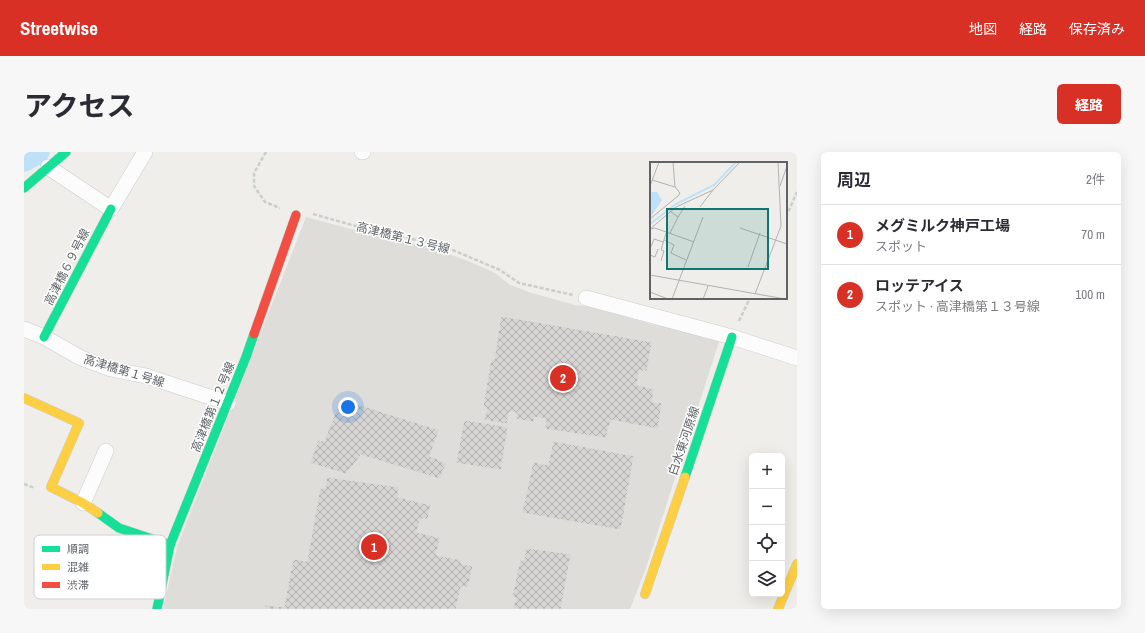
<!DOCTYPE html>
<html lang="ja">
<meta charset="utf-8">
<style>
:root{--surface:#fff;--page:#f7f7f7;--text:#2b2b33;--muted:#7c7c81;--line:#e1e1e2;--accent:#d93025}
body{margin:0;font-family:"Archivo Narrow","Noto Sans JP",sans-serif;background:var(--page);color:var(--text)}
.controls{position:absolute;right:12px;bottom:12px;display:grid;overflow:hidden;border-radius:6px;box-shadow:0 4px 16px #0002}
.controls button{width:36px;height:36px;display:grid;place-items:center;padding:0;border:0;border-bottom:1px solid var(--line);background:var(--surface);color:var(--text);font:20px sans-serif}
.you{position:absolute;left:324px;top:255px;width:14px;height:14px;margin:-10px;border:3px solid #fff;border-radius:50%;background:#1a73e8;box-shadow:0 0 0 6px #1a73e833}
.badge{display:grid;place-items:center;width:26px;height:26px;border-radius:50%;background:var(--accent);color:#fff;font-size:13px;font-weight:700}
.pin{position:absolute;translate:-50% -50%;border:2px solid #fff;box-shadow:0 1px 4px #0006}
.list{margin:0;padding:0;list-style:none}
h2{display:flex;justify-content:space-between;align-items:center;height:52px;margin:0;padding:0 16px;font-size:17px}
h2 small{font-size:13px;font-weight:400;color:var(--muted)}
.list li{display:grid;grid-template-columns:26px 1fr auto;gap:12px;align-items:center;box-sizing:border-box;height:60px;padding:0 16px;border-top:1px solid var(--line)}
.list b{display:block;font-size:15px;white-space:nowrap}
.list p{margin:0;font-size:13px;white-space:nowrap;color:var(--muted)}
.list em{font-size:13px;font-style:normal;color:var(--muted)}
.icon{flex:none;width:22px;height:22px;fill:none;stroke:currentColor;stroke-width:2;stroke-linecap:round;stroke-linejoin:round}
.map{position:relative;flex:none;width:773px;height:457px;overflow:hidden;border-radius:6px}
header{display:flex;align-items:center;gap:24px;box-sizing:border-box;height:56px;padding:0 20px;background:var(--accent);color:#fff}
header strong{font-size:19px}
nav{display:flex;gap:22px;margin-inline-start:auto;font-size:14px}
.intro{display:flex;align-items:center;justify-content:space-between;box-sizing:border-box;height:96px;padding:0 24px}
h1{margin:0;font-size:28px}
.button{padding:10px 18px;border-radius:6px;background:var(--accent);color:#fff;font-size:14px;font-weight:700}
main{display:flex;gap:24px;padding:0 24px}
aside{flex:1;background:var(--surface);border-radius:6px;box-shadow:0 4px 16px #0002}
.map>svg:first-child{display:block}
</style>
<header>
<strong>Streetwise</strong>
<nav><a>地図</a><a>経路</a><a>保存済み</a></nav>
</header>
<div class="intro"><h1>アクセス</h1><a class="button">経路</a></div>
<main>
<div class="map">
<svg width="773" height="457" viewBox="0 0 773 457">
<defs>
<pattern id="building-cross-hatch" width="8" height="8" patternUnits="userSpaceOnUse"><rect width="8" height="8" fill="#d6d5d3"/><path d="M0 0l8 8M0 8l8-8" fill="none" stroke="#b1b0af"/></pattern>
</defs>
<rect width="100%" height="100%" fill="#efeeea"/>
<!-- industrial -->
<polygon fill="#dfddda" points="282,65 349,83 402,94 444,109 471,121 486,133 508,141 551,153 570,155 626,172 696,187 621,419 606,457 139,457 153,395"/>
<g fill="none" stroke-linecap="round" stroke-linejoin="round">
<!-- river -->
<polyline stroke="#bfe0f9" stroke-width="25" points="0,7 13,0"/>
</g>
<!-- building -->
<g fill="url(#building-cross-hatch)" stroke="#deddd9">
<polygon points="477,164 628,190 623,219 615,219 613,233 630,237 628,250 638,251 634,277 587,268 582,286 521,277 522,267 510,265 510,270 491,267 493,261 485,260 483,272 460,268 463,256 459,255 467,207 470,208"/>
<polygon points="317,247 415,278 406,304 422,311 416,327 337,303 322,322 286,311 294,288 300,289"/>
<polygon points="440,268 484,275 477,318 432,311"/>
<polygon points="529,289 610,304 597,378 498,361 509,310 524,313"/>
<polygon points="303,325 375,335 374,345 407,353 404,367 396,367 393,380 416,386 412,403 437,408 437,412 449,414 444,435 437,435 432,457 241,457 241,453 260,455 269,407 283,409 296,336 301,336"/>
<polygon points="502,396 547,402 537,457 489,457 492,446 488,445 496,408 500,408"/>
</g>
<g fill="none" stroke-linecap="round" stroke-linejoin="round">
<!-- street casing -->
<g stroke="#cbcccc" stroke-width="16">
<g id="street">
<polyline points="338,0 339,0"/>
<polyline points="24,15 87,57 121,0"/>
<polyline points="562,146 708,185 773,206"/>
<polyline points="0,177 20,185 57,206 87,217 122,224 204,251"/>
<polyline points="59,351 82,299"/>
</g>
</g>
<!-- fast casing -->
<g stroke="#cacacb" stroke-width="10">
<g id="fast">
<polyline points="0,36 42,0"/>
<polyline points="20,185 87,57"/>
<polyline points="661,325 708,185"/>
<polyline points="74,361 95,376 146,393"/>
<polyline points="133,457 146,393 222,205 230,182"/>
</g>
</g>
<!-- slow casing -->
<g stroke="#cacacb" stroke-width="10">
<g id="slow">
<polyline points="0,246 55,271 27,335 59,351 74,361"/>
<polyline points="621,442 661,325"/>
<polyline points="754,457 773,412"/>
</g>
</g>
<!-- jam casing -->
<g stroke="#cacacb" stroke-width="10">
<polyline id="jam" points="230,182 272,63"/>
</g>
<!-- path -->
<g stroke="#cacfcc" stroke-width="2.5" stroke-dasharray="4 2" stroke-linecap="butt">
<polyline points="242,0 230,21 230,34 241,50 256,56"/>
<polyline points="289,62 353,80 417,93 476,118 495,131 549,143"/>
<polyline points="762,65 773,40"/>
<polyline points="715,169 726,146"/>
<polyline points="0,332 11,336"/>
</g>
<!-- street -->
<use href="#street" stroke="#fdfcfc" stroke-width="15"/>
<!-- fast -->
<use href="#fast" stroke="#16e098" stroke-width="9"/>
<!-- slow -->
<use href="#slow" stroke="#ffcf43" stroke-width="9"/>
<!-- jam -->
<use href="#jam" stroke="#f24e42" stroke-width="9"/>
</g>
<g text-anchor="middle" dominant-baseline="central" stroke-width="3" stroke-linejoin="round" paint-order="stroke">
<!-- street labels -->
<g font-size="12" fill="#5f6368" stroke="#fff">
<text transform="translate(379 86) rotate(14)">高津橋第１３号線</text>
<text transform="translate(43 115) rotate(-63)">高津橋６９号線</text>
<text transform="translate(100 219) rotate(17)">高津橋第１号線</text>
<text transform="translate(189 255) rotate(-68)">高津橋第１２号線</text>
<text transform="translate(660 289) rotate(-71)">白水東河原線</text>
</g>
</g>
<!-- overview -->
<g transform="translate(626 10)">
<rect width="137" height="137" fill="#efeeea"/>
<path d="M3 30H7L12 38 0 56V31Z" fill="#bfe0f9"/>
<path fill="none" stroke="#bfe0f9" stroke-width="2" d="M0 62 26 42 64 23 86 0"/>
<path fill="none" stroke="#b1b2b2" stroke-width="1" d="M2 18 25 25M0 24 9 0M130 24 137 4M50 45 63 28M20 49 28 55 35 44M0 57 28 34 30 31 25 25 23 0M90 66 137 82M0 67 26 45 63 28 90 0M0 67 5 66 44 80M20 71 28 55M14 78 24 83 21 91 36 98M0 87 4 77 13 80M0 93 5 95 8 87M11 99 14 89 11 88 16 71M98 105 110 71M0 113 135 137M0 130 18 137M105 132 131 64 128 0M22 137 53 55M53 137 58 124"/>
<path fill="#0f766e" fill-opacity="0.15" stroke="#0f766e" stroke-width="2" d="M17 47H118V107H17Z"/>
<rect width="137" height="137" fill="none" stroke="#5f6368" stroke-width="2"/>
</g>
<!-- legend -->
<rect x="10" y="383" width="132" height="64" rx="6" fill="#fff" stroke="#cfd0d2" stroke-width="1"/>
<rect x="18" y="394" width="18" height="6" fill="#16e098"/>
<rect x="18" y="412" width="18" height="6" fill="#ffcf43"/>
<rect x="18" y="430" width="18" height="6" fill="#f24e42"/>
<g font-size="11" fill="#5f6368">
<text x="43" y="401">順調</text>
<text x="43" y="419">混雑</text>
<text x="43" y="437">渋滞</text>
</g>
</svg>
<div class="controls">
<button>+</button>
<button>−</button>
<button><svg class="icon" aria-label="locate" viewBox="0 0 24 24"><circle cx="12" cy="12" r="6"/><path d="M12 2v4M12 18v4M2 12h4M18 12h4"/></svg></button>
<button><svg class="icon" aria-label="layers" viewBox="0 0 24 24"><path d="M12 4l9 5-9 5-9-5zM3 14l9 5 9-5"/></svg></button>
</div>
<div class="you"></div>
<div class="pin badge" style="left:350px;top:395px">1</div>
<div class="pin badge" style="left:539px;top:226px">2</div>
</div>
<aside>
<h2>周辺<small>2件</small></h2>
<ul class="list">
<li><span class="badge">1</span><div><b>メグミルク神戸工場</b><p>スポット</p></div><em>70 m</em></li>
<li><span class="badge">2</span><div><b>ロッテアイス</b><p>スポット · 高津橋第１３号線</p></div><em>100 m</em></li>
</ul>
</aside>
</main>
